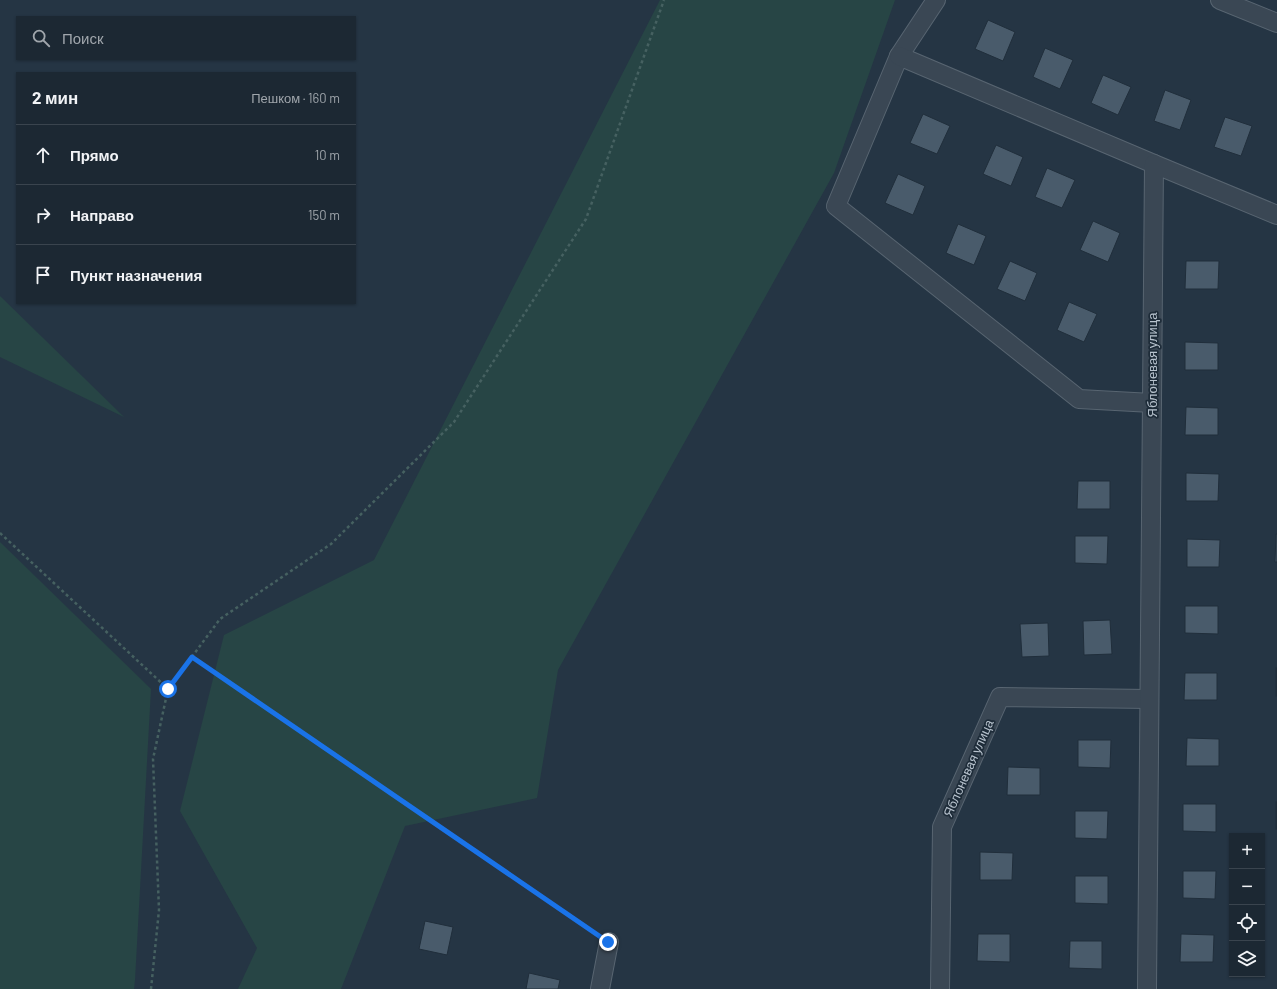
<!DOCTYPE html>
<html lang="ru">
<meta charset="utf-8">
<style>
:root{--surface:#1c2833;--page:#25303b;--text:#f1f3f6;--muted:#a0a6ac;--line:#3a444e}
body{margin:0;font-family:Barlow,sans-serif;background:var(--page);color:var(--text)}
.controls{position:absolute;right:12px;bottom:12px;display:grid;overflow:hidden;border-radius:0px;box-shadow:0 1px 3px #0004}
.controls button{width:36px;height:36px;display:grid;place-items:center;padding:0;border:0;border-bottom:1px solid var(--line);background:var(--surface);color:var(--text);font:20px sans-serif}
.stop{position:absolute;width:12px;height:12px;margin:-9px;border:3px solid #1a73e8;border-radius:50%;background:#fff}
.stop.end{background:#1a73e8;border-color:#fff;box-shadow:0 1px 4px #0008}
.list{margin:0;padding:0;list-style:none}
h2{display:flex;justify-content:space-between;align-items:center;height:52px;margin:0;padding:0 16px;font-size:17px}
h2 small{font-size:13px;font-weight:400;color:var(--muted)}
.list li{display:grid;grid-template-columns:26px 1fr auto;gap:12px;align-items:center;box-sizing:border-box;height:60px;padding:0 16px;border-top:1px solid var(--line)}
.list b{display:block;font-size:15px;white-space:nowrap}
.list em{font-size:13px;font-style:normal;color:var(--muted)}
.icon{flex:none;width:22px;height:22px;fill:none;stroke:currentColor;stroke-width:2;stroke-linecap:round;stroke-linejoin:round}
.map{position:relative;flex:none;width:1277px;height:989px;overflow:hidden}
.search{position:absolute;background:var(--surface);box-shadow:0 1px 3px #0004;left:16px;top:16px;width:340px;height:44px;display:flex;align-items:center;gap:10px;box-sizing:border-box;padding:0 14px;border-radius:0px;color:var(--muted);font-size:15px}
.panel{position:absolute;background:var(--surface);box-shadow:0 1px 3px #0004;left:16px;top:72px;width:340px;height:232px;border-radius:0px}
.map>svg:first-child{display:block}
</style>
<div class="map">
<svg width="1277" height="989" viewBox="0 0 1277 989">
<rect width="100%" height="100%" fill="#253544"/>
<!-- green -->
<g fill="#274545">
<polygon points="660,0 895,0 834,173 558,670 537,798 405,826 341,989 238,989 257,948 180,811 224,635 374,560"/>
<polygon points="0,296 124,417 0,357"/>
<polygon points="0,542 151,689 135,980 134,989 0,989"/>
</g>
<!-- building -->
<g fill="#495b6b" stroke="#202e3b">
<polygon points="988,20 1015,32 1003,61 975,49"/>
<polygon points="1045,48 1073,60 1060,89 1033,77"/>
<polygon points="1103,75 1131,87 1118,115 1091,103"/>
<polygon points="1165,90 1191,100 1180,130 1154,121"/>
<polygon points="923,114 950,126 937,154 910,143"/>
<polygon points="1225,117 1252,126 1241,156 1214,147"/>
<polygon points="996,145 1023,157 1011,186 983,174"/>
<polygon points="1047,168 1075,180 1062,208 1035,197"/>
<polygon points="898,174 925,186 913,215 885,203"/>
<polygon points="1093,221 1120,233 1108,262 1080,250"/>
<polygon points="958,224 986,236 974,265 946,253"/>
<polygon points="1010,261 1037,273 1025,301 997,289"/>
<polygon points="1186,261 1219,261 1218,289 1185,289"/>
<polygon points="1069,302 1097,314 1084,342 1057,330"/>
<polygon points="1185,342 1218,343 1218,370 1185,370"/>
<polygon points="1186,407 1218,408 1218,435 1185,435"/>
<polygon points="1186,473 1219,474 1218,501 1186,501"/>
<polygon points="1078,481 1110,481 1110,509 1077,509"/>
<polygon points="1276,534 1277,534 1277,562 1275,562"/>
<polygon points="1075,536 1108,536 1107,564 1075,563"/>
<polygon points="1187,539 1220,540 1219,567 1187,567"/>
<polygon points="1185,606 1218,606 1218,634 1185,633"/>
<polygon points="1110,620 1112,654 1084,655 1083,621"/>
<polygon points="1048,623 1049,656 1022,657 1020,624"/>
<rect x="1276" y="668" width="1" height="28"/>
<polygon points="1185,673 1217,673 1217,700 1184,700"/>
<polygon points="1187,738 1219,739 1219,766 1186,766"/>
<polygon points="1078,740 1111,740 1110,768 1078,767"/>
<polygon points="1008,767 1040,768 1040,795 1007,795"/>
<rect x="1276" y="802" width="1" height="27"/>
<polygon points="1183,804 1216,804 1216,832 1183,831"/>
<polygon points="1075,811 1108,811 1107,839 1075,838"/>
<polygon points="980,852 1013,853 1012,880 980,880"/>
<polygon points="1183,871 1216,871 1215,899 1183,898"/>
<polygon points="1075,876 1108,876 1108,904 1075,903"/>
<polygon points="425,921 453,927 447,955 419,949"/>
<polygon points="978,934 1010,934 1010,962 977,961"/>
<polygon points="1181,934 1214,935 1213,962 1180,962"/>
<polygon points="1070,941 1102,941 1102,969 1069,968"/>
<polygon points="529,973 560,980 558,989 526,989"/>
</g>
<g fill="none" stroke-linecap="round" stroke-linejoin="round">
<!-- street casing -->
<g stroke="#586571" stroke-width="20">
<g id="street">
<polyline points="936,0 899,56 836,206 1079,399 1152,403"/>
<polyline points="1220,0 1277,23"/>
<polyline points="899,56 1154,164"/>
<polyline points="600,989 609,942"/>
<polyline points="940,989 942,827 1000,697 1149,699"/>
<polyline points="1147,989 1154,164 1277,215"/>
</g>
</g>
<!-- path -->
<g stroke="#466161" stroke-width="2.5" stroke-dasharray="3 3" stroke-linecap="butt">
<polyline points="0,533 168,689"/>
<polyline points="192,657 593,931"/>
<polyline points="151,989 159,910 153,759 168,689 220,619 331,544 454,422 586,219 664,0"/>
</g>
<!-- street -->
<use href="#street" stroke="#3a4754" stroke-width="18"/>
</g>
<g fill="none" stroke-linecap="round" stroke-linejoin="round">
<!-- route -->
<polyline stroke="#1a73e8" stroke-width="5" points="168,689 192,657 608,942"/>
</g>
<g text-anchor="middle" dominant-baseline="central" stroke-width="3.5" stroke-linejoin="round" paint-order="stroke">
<!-- street labels -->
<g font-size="13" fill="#b7c2cd" stroke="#1e2c39">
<text transform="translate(1152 365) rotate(-90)">Яблоневая улица</text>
<text transform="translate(968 768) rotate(-66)">Яблоневая улица</text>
</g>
</g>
</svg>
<div class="controls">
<button>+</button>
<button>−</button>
<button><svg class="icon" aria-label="locate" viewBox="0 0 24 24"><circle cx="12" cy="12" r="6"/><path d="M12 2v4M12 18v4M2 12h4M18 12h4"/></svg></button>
<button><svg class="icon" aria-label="layers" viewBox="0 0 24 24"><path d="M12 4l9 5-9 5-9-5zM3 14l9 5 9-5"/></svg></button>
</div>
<div class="stop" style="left:168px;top:689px"></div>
<div class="stop end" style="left:608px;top:942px"></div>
<div class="search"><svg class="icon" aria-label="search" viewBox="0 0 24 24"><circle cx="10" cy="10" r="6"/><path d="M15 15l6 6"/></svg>Поиск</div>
<section class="panel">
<h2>2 мин<small>Пешком · 160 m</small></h2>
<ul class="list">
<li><svg class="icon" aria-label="ahead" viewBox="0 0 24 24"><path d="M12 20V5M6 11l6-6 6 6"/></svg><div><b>Прямо</b></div><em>10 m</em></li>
<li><svg class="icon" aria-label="right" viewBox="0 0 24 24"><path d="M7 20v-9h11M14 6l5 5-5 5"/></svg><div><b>Направо</b></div><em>150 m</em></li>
<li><svg class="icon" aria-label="arrive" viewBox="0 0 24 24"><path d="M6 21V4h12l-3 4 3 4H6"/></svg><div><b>Пункт назначения</b></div></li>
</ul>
</section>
</div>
